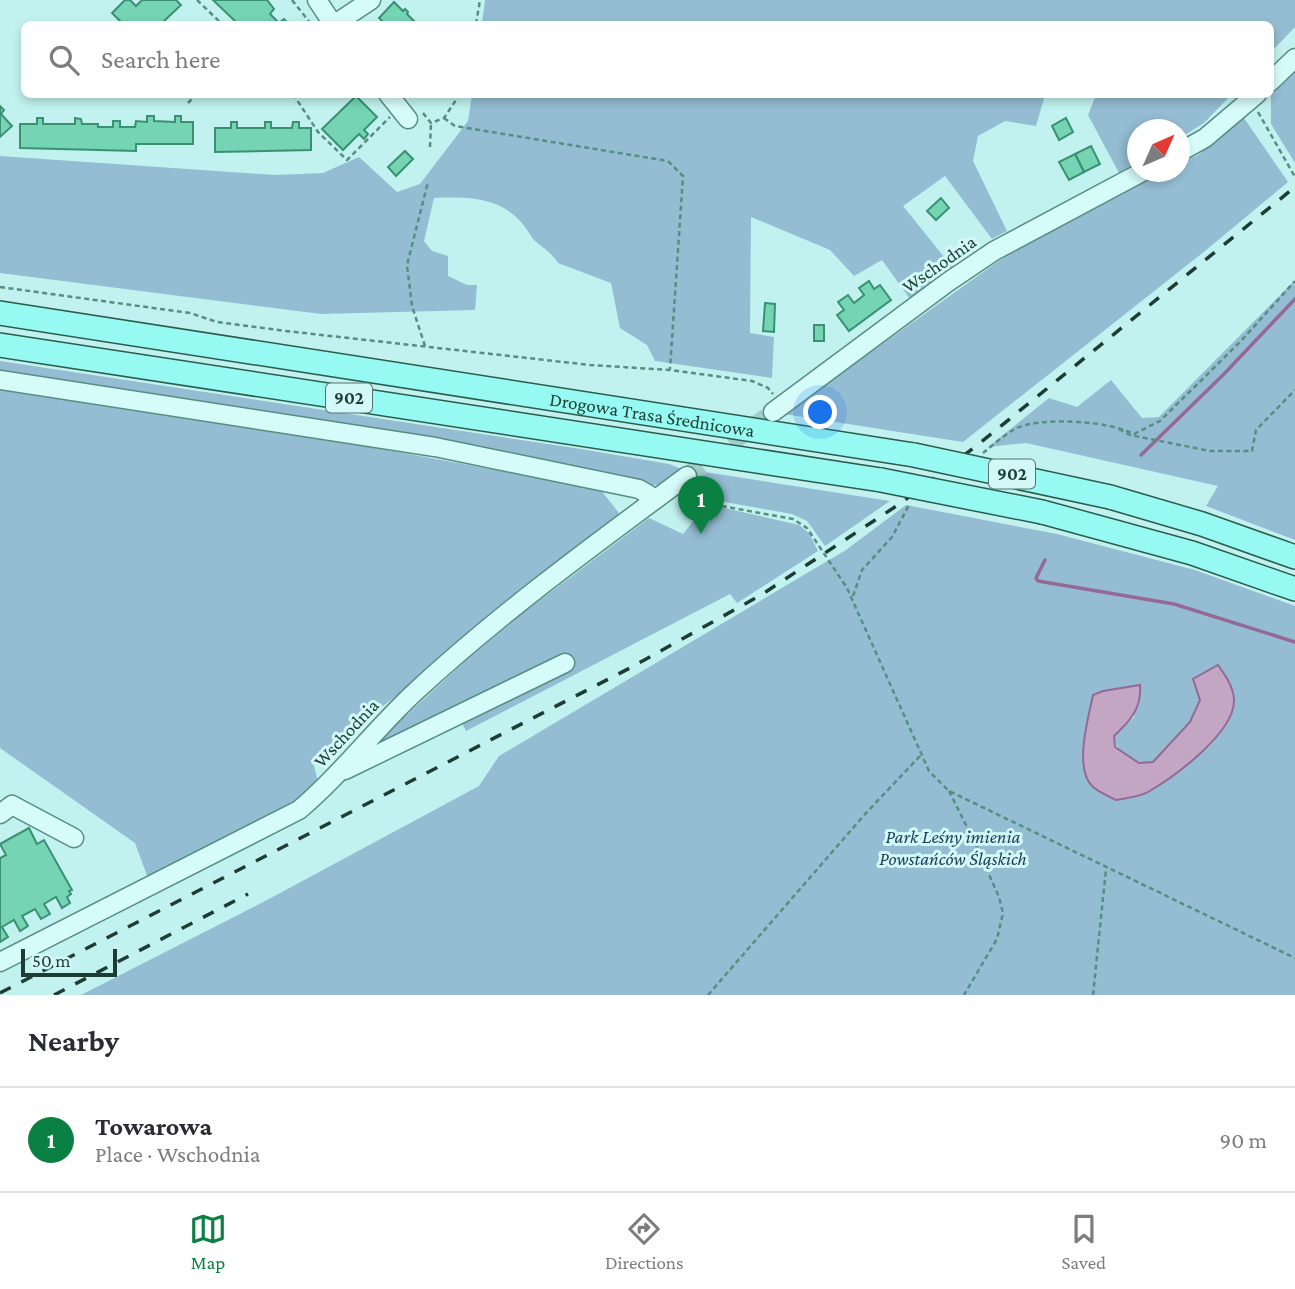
<!DOCTYPE html>
<meta charset="utf-8">
<style>
:root{--surface:#fff;--page:#f2f2f3;--text:#2b2b33;--muted:#7c7c81;--line:#e1e1e2;--accent:#0b8043}
body{margin:0;font-family:"Crimson Pro",serif;background:var(--page);color:var(--text)}
.compass{position:absolute;left:1127px;top:119px;width:63px;height:63px;border-radius:50%;background:var(--surface);box-shadow:0 4px 10px #0003;rotate:45deg}
.scale{position:absolute;left:21px;bottom:18px;width:96px;box-sizing:border-box;padding-left:7px;border:4px solid #1d3d34;border-top:0;font-size:19px;line-height:24px;white-space:nowrap;color:#1d3d34;-webkit-text-stroke:5px #d2f9f7;paint-order:stroke}
.you{position:absolute;left:821px;top:413px;width:24px;height:24px;margin:-18px;border:5px solid #fff;border-radius:50%;background:#1a73e8;box-shadow:0 0 0 10px #1a73e833}
.badge{display:grid;place-items:center;width:46px;height:46px;border-radius:50%;background:var(--accent);color:#fff;font-size:23px;font-weight:700}
.pin{position:absolute;translate:-50% -58px;filter:drop-shadow(0 2px 4px #0008)}
.pin::after{content:'';position:absolute;top:37px;width:24px;height:21px;background:inherit;clip-path:polygon(0 0,100% 0,50% 100%)}
.list{margin:0;padding:0;list-style:none}
h2{display:flex;justify-content:space-between;align-items:center;height:91px;margin:0;padding:0 28px;font-size:30px}
h2 small{font-size:23px;font-weight:400;color:var(--muted)}
.list li{display:grid;grid-template-columns:46px 1fr auto;gap:21px;align-items:center;box-sizing:border-box;height:105px;padding:0 28px;border-top:2px solid var(--line)}
.list b{display:block;font-size:26px;white-space:nowrap}
.list p{margin:0;font-size:23px;white-space:nowrap;color:var(--muted)}
.list em{font-size:23px;font-style:normal;color:var(--muted)}
.icon{flex:none;width:38px;height:38px;fill:none;stroke:currentColor;stroke-width:2;stroke-linecap:round;stroke-linejoin:round}
.map{position:relative;flex:none;width:1295px;height:995px;overflow:hidden}
.search{position:absolute;background:var(--surface);box-shadow:0 4px 10px #0003;left:21px;right:21px;top:21px;height:77px;display:flex;align-items:center;gap:18px;box-sizing:border-box;padding:0 24px;border-radius:10px;color:var(--muted);font-size:26px}
.sheet{height:196px;background:var(--surface)}
nav{display:flex;justify-content:space-around;align-items:center;box-sizing:border-box;height:98px;border-top:2px solid var(--line);background:var(--surface);font-size:19px;color:var(--muted)}
nav a{display:grid;justify-items:center;gap:4px}
nav .on{color:var(--accent)}
.map>svg:first-child{display:block}
</style>
<div class="map">
<svg width="1295" height="995" viewBox="0 0 1295 995">
<rect width="100%" height="100%" fill="#c2f2ef"/>
<!-- green -->
<g fill="#94bcd2" fill-rule="evenodd">
<polygon points="485,0 1295,0 1295,27 1271,52 1270,24 482,24"/>
<polygon points="1295,67 1295,163 1271,124 1271,95"/>
<path d="M472 95H1045L1036 126 1005 121 978 136 973 161 1007 231 992 239 945 176 903 206 953 268 910 299 882 260 854 276 830 250 751 217 750 333 774 337 772 378 655 361 647 345 620 328 611 283 558 263C552 253 543 248 534 240 529 234 526 227 521 222 498 196 465 197 434 198L424 241 432 251 448 256V276L467 285H477L475 310 321 314 0 273V156L274 175 323 173 359 157 397 192 420 184 468 121Z"/>
<polygon points="1096,95 1096,94 1231,95 1204,123 1180,138 1180,130 1138,130 1137,162 1119,173 1088,115"/>
<polygon points="1244,118 1288,182 1205,251 963,442 784,414 1010,253 1112,197 1164,172 1180,172 1180,164 1198,155"/>
<polygon points="1293,282 1295,287 1295,540 1206,506 1218,486 1026,443 988,447 1049,398 1077,407 1111,380 1142,418 1159,417"/>
<polygon points="0,361 581,449 669,464 684,470 662,485 644,485 0,376"/>
<polygon points="0,387 185,413 600,489 619,513 608,526 391,700 312,759 319,785 292,808 148,878 135,843 0,748"/>
<path d="M705 472 890 501 825 546 807 521 792 514 713 500C703 493 698 488 700 476Z"/>
<polygon points="707,504 799,525 809,533 818,551 737,603 730,594 466,731 454,708 382,747 381,739 466,660 519,616 649,518 683,534"/>
<path d="M906 505 1057 534 1195 570 1295 606V995H81L269 899 479 786 499 756 846 550ZM1139 685 1134 717 1114 736C1116 757 1134 764 1154 762L1190 722 1200 700 1211 745 1093 787V695L1103 691Z"/>
</g>
<!-- water -->
<path fill="#c3a5c4" stroke="#946a94" stroke-width="2" d="M1218 665C1225 675 1233 686 1234 699 1236 732 1174 777 1148 792 1139 797 1126 798 1116 800 1109 796 1098 792 1092 786 1074 768 1088 719 1093 695L1103 691 1140 685C1142 708 1130 721 1114 736L1115 747 1139 763 1153 762 1190 722 1200 700 1193 679Z"/>
<g fill="none" stroke-linecap="round" stroke-linejoin="round">
<!-- stream -->
<g stroke="#946a94" stroke-width="3.5">
<polyline points="1141,455 1224,374 1295,299"/>
<polyline points="1045,560 1036,578 1038,581 1174,604 1295,642"/>
</g>
</g>
<!-- building -->
<g fill="#74d4b3" stroke="#3a9071" stroke-width="2">
<polygon points="125,0 130,0 136,6 142,0 176,0 181,5 161,24 123,24 112,13"/>
<polygon points="213,0 267,0 274,9 270,14 279,23 284,19 288,23 238,24"/>
<polygon points="394,2 403,11 405,9 408,12 407,14 415,22 414,24 385,24 379,18"/>
<polygon points="356,96 377,117 364,130 368,134 364,139 359,134 343,150 322,129"/>
<polygon points="0,106 4,110 1,114 12,126 0,137"/>
<polygon points="147,116 154,116 154,121 175,122 175,116 181,116 181,122 193,122 193,144 136,144 136,151 20,148 20,124 37,124 37,118 43,118 43,124 75,124 75,118 81,119 82,124 98,124 98,127 113,127 113,121 120,121 120,127 135,127 136,121 147,122"/>
<polygon points="1066,118 1073,132 1059,140 1052,126"/>
<polygon points="231,122 237,122 237,128 265,128 265,122 271,122 271,128 292,128 293,122 299,122 299,128 311,128 311,150 215,152 215,128 231,128"/>
<polygon points="1091,146 1100,164 1084,172 1075,154"/>
<polygon points="405,151 413,159 396,176 388,167"/>
<polygon points="1075,154 1084,172 1069,180 1059,162"/>
<polygon points="941,198 949,208 936,220 927,211"/>
<polygon points="869,281 874,289 880,285 891,300 849,331 837,315 844,310 838,302 848,295 854,303 864,295 859,288"/>
<polygon points="765,303 775,304 774,332 763,331"/>
<rect x="814" y="325" width="10" height="16"/>
<polygon points="29,828 37,844 44,840 72,890 69,891 71,894 67,897 70,903 62,908 56,897 44,904 50,914 41,919 35,909 22,916 28,926 20,931 14,920 2,927 8,937 0,942 0,858 6,855 0,844"/>
</g>
<g fill="none" stroke-linecap="round" stroke-linejoin="round">
<!-- minor-tunnel -->
<polyline stroke="#a1ceca" stroke-width="18" stroke-dasharray="18 9" stroke-linecap="butt" points="687,476 773,412"/>
<!-- minor casing -->
<g stroke="#578e82" stroke-width="21">
<g id="minor">
<polyline points="317,0 333,24"/>
<polyline points="335,24 371,0"/>
<polyline points="1270,82 1295,58"/>
<polyline points="388,94 408,119"/>
<polyline points="1180,152 1205,138 1257,94"/>
<polyline points="0,380 435,447 639,489 656,499"/>
<polyline points="773,412 948,282 994,251 1142,172"/>
<polyline points="345,770 565,663"/>
<polyline points="0,814 12,805 74,838"/>
<path d="M0 962 299 810C341 775 374 730 415 692 499 614 594 545 687 476"/>
</g>
</g>
<!-- major casing -->
<g stroke="#2b5c4d" stroke-width="26">
<g id="major">
<path id="s1" d="M0 313 914 455"/>
<polyline points="0,345 881,480"/>
<polyline points="1110,497 1202,524 1295,557"/>
<polyline points="1042,512 1192,553 1295,589"/>
</g>
</g>
<!-- path -->
<g stroke="#578e82" stroke-width="2.5" stroke-dasharray="5 3.5" stroke-linecap="butt">
<polyline points="197,0 222,24"/>
<polyline points="292,0 311,24"/>
<polyline points="476,24 480,0"/>
<polyline points="293,94 318,132 347,160 390,117"/>
<polyline points="188,103 197,94"/>
<polyline points="1258,112 1295,177"/>
<polyline points="423,113 431,123 444,118 460,94"/>
<polyline points="444,118 455,126 668,161 683,176 670,369"/>
<polyline points="430,147 431,123"/>
<polyline points="0,287 190,313 217,322 286,331 590,365 670,370 752,381 768,388 773,394"/>
<polyline points="425,346 412,306 407,265 428,182"/>
<polyline points="1119,429 1130,435 1210,451 1252,451 1256,430 1295,390"/>
<path d="M983 453C993 445 1004 435 1015 429 1039 416 1110 421 1134 434L1160 421 1241 341 1295 281"/>
<polyline points="695,487 708,501 716,505 793,519 807,528 847,588 929,771 949,791 1295,958"/>
<polyline points="853,596 862,570 892,537 909,505"/>
<polyline points="949,791 975,843 999,897 1003,913 997,939 964,995"/>
<polyline points="708,995 866,813 921,755"/>
<polyline points="1093,995 1106,869"/>
</g>
<!-- minor -->
<use href="#minor" stroke="#d6fcfa" stroke-width="18"/>
<!-- major -->
<use href="#major" stroke="#96f9f2" stroke-width="23"/>
<!-- rail -->
<g stroke="#1d3d34" stroke-width="3.5" stroke-dasharray="12 12" stroke-linecap="butt">
<polyline points="0,993 630,668 761,595 901,503 980,443 1295,187"/>
<polyline points="54,995 248,894"/>
</g>
<!-- major-bridge casing -->
<g stroke="#2b5c4d" stroke-width="26" stroke-linecap="butt">
<g id="major-bridge">
<polyline points="914,455 1110,497"/>
<polyline points="881,480 1042,512"/>
</g>
</g>
<!-- major-bridge -->
<use href="#major-bridge" stroke="#96f9f2" stroke-width="23"/>
</g>
<g text-anchor="middle" dominant-baseline="central" stroke-width="6" stroke-linejoin="round" paint-order="stroke">
<!-- shield labels -->
<g fill="#d2f9f7" stroke="#53756e" stroke-width="2">
<rect x="326" y="383.5" width="46" height="29" rx="5"/>
<rect x="989" y="459.5" width="46" height="29" rx="5"/>
</g>
<g font-size="18" font-weight="bold" fill="#1d3d34">
<text x="349" y="398">902</text>
<text x="1012" y="474">902</text>
</g>
<!-- street labels -->
<g font-size="19" fill="#1d3d34" stroke="#d2f9f7">
<text transform="translate(939 264) rotate(-35)">Wschodnia</text>
<text stroke="none"><textPath href="#s1" startOffset="660">Drogowa Trasa Średnicowa</textPath></text>
<text transform="translate(346 733) rotate(-47)">Wschodnia</text>
</g>
<!-- park labels -->
<g font-size="19" font-style="italic" fill="#213f5b" stroke="#d2f9f7">
<text x="953" y="836">Park Leśny imienia<tspan x="953" dy="22">Powstańców Śląskich</tspan></text>
</g>
</g>
</svg>
<svg class="compass" viewBox="-18 -18 36 36"><path d="M0-13l5 13h-10z" fill="#e53935"/><path d="M0 13l5-13h-10z" fill="#7c7c81"/></svg>
<div class="scale">50 m</div>
<div class="you"></div>
<div class="pin badge" style="left:701px;top:534px">1</div>
<div class="search"><svg class="icon" aria-label="search" viewBox="0 0 24 24"><circle cx="10" cy="10" r="6"/><path d="M15 15l6 6"/></svg>Search here</div>
</div>
<section class="sheet">
<h2>Nearby<small></small></h2>
<ul class="list">
<li><span class="badge">1</span><div><b>Towarowa</b><p>Place · Wschodnia</p></div><em>90 m</em></li>
</ul>
</section>
<nav>
<a class="on"><svg class="icon" aria-label="map" viewBox="0 0 24 24"><path d="M3 6l6-2 6 2 6-2v14l-6 2-6-2-6 2zM9 4v14M15 6v14"/></svg>Map</a>
<a><svg class="icon" aria-label="directions" viewBox="0 0 24 24"><path d="M12 3l9 9-9 9-9-9zM9 14v-3h6M13 9l2 2-2 2"/></svg>Directions</a>
<a><svg class="icon" aria-label="saved" viewBox="0 0 24 24"><path d="M7 4h10v16l-5-4-5 4z"/></svg>Saved</a>
</nav>
